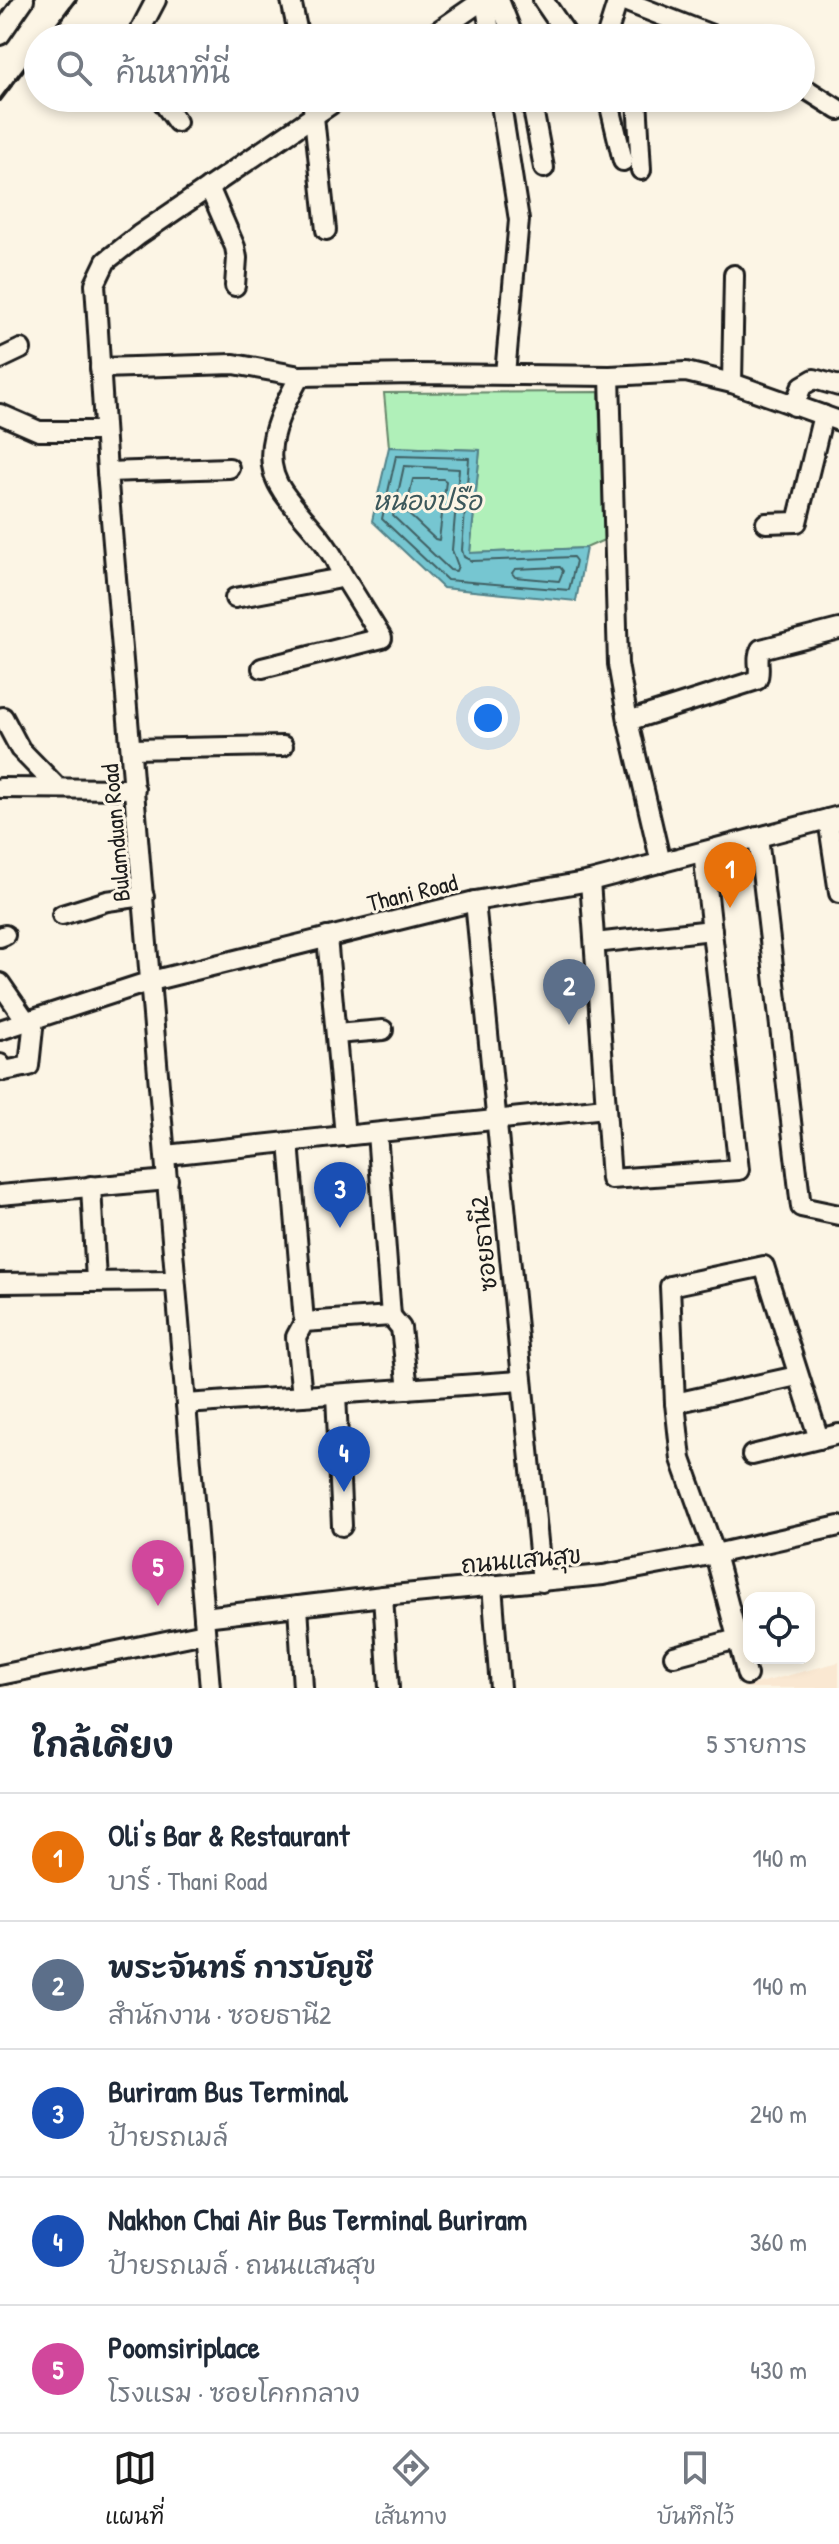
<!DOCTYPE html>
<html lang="th">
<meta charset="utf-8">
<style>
:root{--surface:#fff;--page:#f6f6f7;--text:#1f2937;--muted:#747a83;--line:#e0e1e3;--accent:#1c1c1c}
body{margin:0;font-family:"Patrick Hand","Playpen Sans Thai",sans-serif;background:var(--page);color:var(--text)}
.controls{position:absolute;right:24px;bottom:24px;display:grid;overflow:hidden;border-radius:16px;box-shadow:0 4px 12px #0003}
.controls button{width:72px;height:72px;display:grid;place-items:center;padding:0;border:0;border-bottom:2px solid var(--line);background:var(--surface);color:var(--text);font:40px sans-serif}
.you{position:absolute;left:488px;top:718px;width:28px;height:28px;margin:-20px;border:6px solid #fff;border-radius:50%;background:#1a73e8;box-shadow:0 0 0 12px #1a73e833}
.badge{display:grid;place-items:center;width:52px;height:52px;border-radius:50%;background:var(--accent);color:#fff;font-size:26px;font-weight:700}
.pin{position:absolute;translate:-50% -66px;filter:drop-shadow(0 2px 4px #0008)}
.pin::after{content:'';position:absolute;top:42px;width:28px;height:24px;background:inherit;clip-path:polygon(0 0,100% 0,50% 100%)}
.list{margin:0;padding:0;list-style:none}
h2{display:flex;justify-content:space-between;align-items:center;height:104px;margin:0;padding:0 32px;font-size:34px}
h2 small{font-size:26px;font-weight:400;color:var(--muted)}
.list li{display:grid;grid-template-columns:52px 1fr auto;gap:24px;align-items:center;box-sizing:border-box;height:128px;padding:0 32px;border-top:2px solid var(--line)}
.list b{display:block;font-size:30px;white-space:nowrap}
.list p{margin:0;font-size:26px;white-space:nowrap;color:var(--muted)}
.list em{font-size:26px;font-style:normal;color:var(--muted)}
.icon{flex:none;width:44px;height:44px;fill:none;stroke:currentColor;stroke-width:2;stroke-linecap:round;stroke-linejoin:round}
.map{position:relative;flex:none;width:839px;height:1688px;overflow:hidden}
.search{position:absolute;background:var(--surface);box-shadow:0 4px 12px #0003;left:24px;right:24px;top:24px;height:88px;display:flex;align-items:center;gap:20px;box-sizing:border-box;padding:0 28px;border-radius:44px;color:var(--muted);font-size:30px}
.sheet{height:744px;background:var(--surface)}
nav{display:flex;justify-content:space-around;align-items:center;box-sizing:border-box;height:112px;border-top:2px solid var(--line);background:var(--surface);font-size:22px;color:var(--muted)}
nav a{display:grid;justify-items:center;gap:4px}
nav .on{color:var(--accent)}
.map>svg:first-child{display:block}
</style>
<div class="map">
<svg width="839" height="1688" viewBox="0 0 839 1688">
<rect width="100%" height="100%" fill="#fcf5e5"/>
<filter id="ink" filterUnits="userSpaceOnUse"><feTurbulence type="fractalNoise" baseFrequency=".0125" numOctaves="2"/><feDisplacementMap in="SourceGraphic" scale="16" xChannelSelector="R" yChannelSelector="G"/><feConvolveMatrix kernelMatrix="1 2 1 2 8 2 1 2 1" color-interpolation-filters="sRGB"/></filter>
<g filter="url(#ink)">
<!-- built -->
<polygon fill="#fae8d2" points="839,1662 839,1688 741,1688"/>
<!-- green -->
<polygon fill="#b0f0b9" stroke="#66866a" stroke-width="2" points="599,392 604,540 586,548 470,553 480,450 389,447 384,393"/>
<!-- water -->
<polygon fill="#76c6d1" stroke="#528289" stroke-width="2" points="389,447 480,450 470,553 586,548 576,601 443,588 372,521"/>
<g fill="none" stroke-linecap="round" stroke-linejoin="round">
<!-- shore -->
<g stroke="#406064" stroke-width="2">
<polygon points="396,456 469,458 462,550 464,557 472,561 573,557 576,561 569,590 447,580 382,519"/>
<polygon points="404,466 459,469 452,550 458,566 456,571 450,570 393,516"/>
<polygon points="413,479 443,479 446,481 439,540 435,539 406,512"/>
<polygon points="560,567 563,571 559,581 515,577 512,573 515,569"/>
</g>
<!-- minor casing -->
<g stroke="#1c1c1c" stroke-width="24">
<g id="minor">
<polyline points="291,0 299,38"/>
<polyline points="485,0 491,38"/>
<polyline points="499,0 514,38"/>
<polyline points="543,0 569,38"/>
<polyline points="622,0 719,38"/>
<polyline points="0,35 24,0"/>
<polyline points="136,38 156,0"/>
<polyline points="428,38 483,0"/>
<polyline points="606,38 618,0"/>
<polyline points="801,86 839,110"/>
<polyline points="160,98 177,122"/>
<polyline points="312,98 326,230"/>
<polyline points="500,98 519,220 505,374"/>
<polyline points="531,98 544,168"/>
<polyline points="608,98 623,161"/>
<polyline points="637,98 641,170"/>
<polyline points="209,187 235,247 237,258 235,286"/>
<polyline points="0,359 21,349"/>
<polyline points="100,368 234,364 300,376 415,374 610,376 686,372 732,383 839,421"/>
<polyline points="610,376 618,664 628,721 661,863"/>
<polyline points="732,383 734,275"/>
<polyline points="794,406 802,386 814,379 839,386"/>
<polyline points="0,414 39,431 104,431"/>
<polyline points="107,472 229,468"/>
<polyline points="766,523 797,522 823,415"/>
<path d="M235 598 336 579 341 572C325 536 304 522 283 492 256 454 281 411 300 376"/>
<polyline points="262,668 382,638 341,572"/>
<polyline points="0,718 3,717 20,749 58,788"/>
<path d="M628 721 757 680C762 670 755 659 761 649L839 629"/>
<polyline points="132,749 283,746"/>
<polyline points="0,788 135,789"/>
<polyline points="828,819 839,893"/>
<polyline points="758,837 801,1207 839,1215"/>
<polyline points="590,881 611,1179 739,1170 703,852"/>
<polyline points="475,901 542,1582"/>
<polyline points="62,915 107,901 144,896"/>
<polyline points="0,937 5,935"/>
<polyline points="327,937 345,1136"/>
<polyline points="595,943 712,930"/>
<polyline points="0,983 27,1022"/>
<polyline points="0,1030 151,981 475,901 590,881 839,816"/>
<polyline points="336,1034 383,1030"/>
<polyline points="0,1064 4,1071 29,1066 34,1019"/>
<polyline points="377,1133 391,1316"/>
<polyline points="289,1142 304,1322"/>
<polyline points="166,1155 605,1108"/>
<polyline points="91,1186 96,1281"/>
<polyline points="0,1195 168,1180"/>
<polyline points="0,1283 175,1281"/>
<polyline points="336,1394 342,1526"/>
<polyline points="302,1396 296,1337 304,1322 391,1316 401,1328 408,1389"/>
<polyline points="675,1403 797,1376"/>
<polyline points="186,1404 521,1381"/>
<polyline points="752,1455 839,1434"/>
<polyline points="492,1585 500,1688"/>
<polyline points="383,1596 389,1688"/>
<polyline points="298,1606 303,1688"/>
<polyline points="204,1617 383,1596 603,1575 715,1554 839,1526"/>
<polyline points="674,1656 737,1639"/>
<polyline points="0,1675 205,1633"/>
<polyline points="747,1675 715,1554 681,1459 675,1403 670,1286 764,1266 819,1439"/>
<polyline points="210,1688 107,472 95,284 106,261 139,235 340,98"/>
</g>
</g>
<!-- minor -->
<use href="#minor" stroke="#fcf5e5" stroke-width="18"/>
<!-- rail -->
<g stroke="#1c1c1c" stroke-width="4">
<polyline points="47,38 76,0"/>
<polyline points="0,100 38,50"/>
</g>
</g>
</g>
<g text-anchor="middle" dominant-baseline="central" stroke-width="6" stroke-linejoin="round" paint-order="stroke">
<!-- street labels -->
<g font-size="24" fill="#1c1c1c" stroke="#fcf5e5">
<text transform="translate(115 833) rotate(-95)">Bulamduan Road</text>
<text transform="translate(412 892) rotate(-14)">Thani Road</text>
<text transform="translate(483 1244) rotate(-96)">ซอยธานี2</text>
<text transform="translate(521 1559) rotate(-5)">ถนนแสนสุข</text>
</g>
<!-- water labels -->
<g font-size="26" font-style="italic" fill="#3c585b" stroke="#fcf5e5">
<text x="427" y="500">หนองปรือ</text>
</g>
</g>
</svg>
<div class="controls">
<button><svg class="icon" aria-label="locate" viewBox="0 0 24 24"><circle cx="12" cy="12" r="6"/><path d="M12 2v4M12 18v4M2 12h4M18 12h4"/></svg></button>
</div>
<div class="you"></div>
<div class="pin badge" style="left:730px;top:908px;background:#e8710a">1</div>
<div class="pin badge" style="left:569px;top:1025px;background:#5c6f8a">2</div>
<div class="pin badge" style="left:340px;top:1228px;background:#1a4fb4">3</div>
<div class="pin badge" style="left:344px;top:1492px;background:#1a4fb4">4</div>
<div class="pin badge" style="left:158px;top:1606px;background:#d1479c">5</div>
<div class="search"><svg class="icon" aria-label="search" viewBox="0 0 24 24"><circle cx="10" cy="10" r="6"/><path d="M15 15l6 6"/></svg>ค้นหาที่นี่</div>
</div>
<section class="sheet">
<h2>ใกล้เคียง<small>5 รายการ</small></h2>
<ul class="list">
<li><span class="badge" style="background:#e8710a">1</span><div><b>Oli's Bar &amp; Restaurant</b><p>บาร์ · Thani Road</p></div><em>140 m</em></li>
<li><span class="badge" style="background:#5c6f8a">2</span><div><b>พระจันทร์ การบัญชี</b><p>สำนักงาน · ซอยธานี2</p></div><em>140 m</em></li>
<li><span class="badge" style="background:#1a4fb4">3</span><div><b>Buriram Bus Terminal</b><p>ป้ายรถเมล์</p></div><em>240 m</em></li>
<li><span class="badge" style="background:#1a4fb4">4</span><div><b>Nakhon Chai Air Bus Terminal Buriram</b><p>ป้ายรถเมล์ · ถนนแสนสุข</p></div><em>360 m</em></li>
<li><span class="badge" style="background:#d1479c">5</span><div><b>Poomsiriplace</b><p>โรงแรม · ซอยโคกกลาง</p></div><em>430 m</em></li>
</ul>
</section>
<nav>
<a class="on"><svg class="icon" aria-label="map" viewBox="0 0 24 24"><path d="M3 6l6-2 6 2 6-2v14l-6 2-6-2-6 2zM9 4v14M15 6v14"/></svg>แผนที่</a>
<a><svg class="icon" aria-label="directions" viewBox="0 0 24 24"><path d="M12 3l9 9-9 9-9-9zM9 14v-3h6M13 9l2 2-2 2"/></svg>เส้นทาง</a>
<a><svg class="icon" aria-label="saved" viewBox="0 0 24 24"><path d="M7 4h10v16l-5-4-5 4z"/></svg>บันทึกไว้</a>
</nav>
